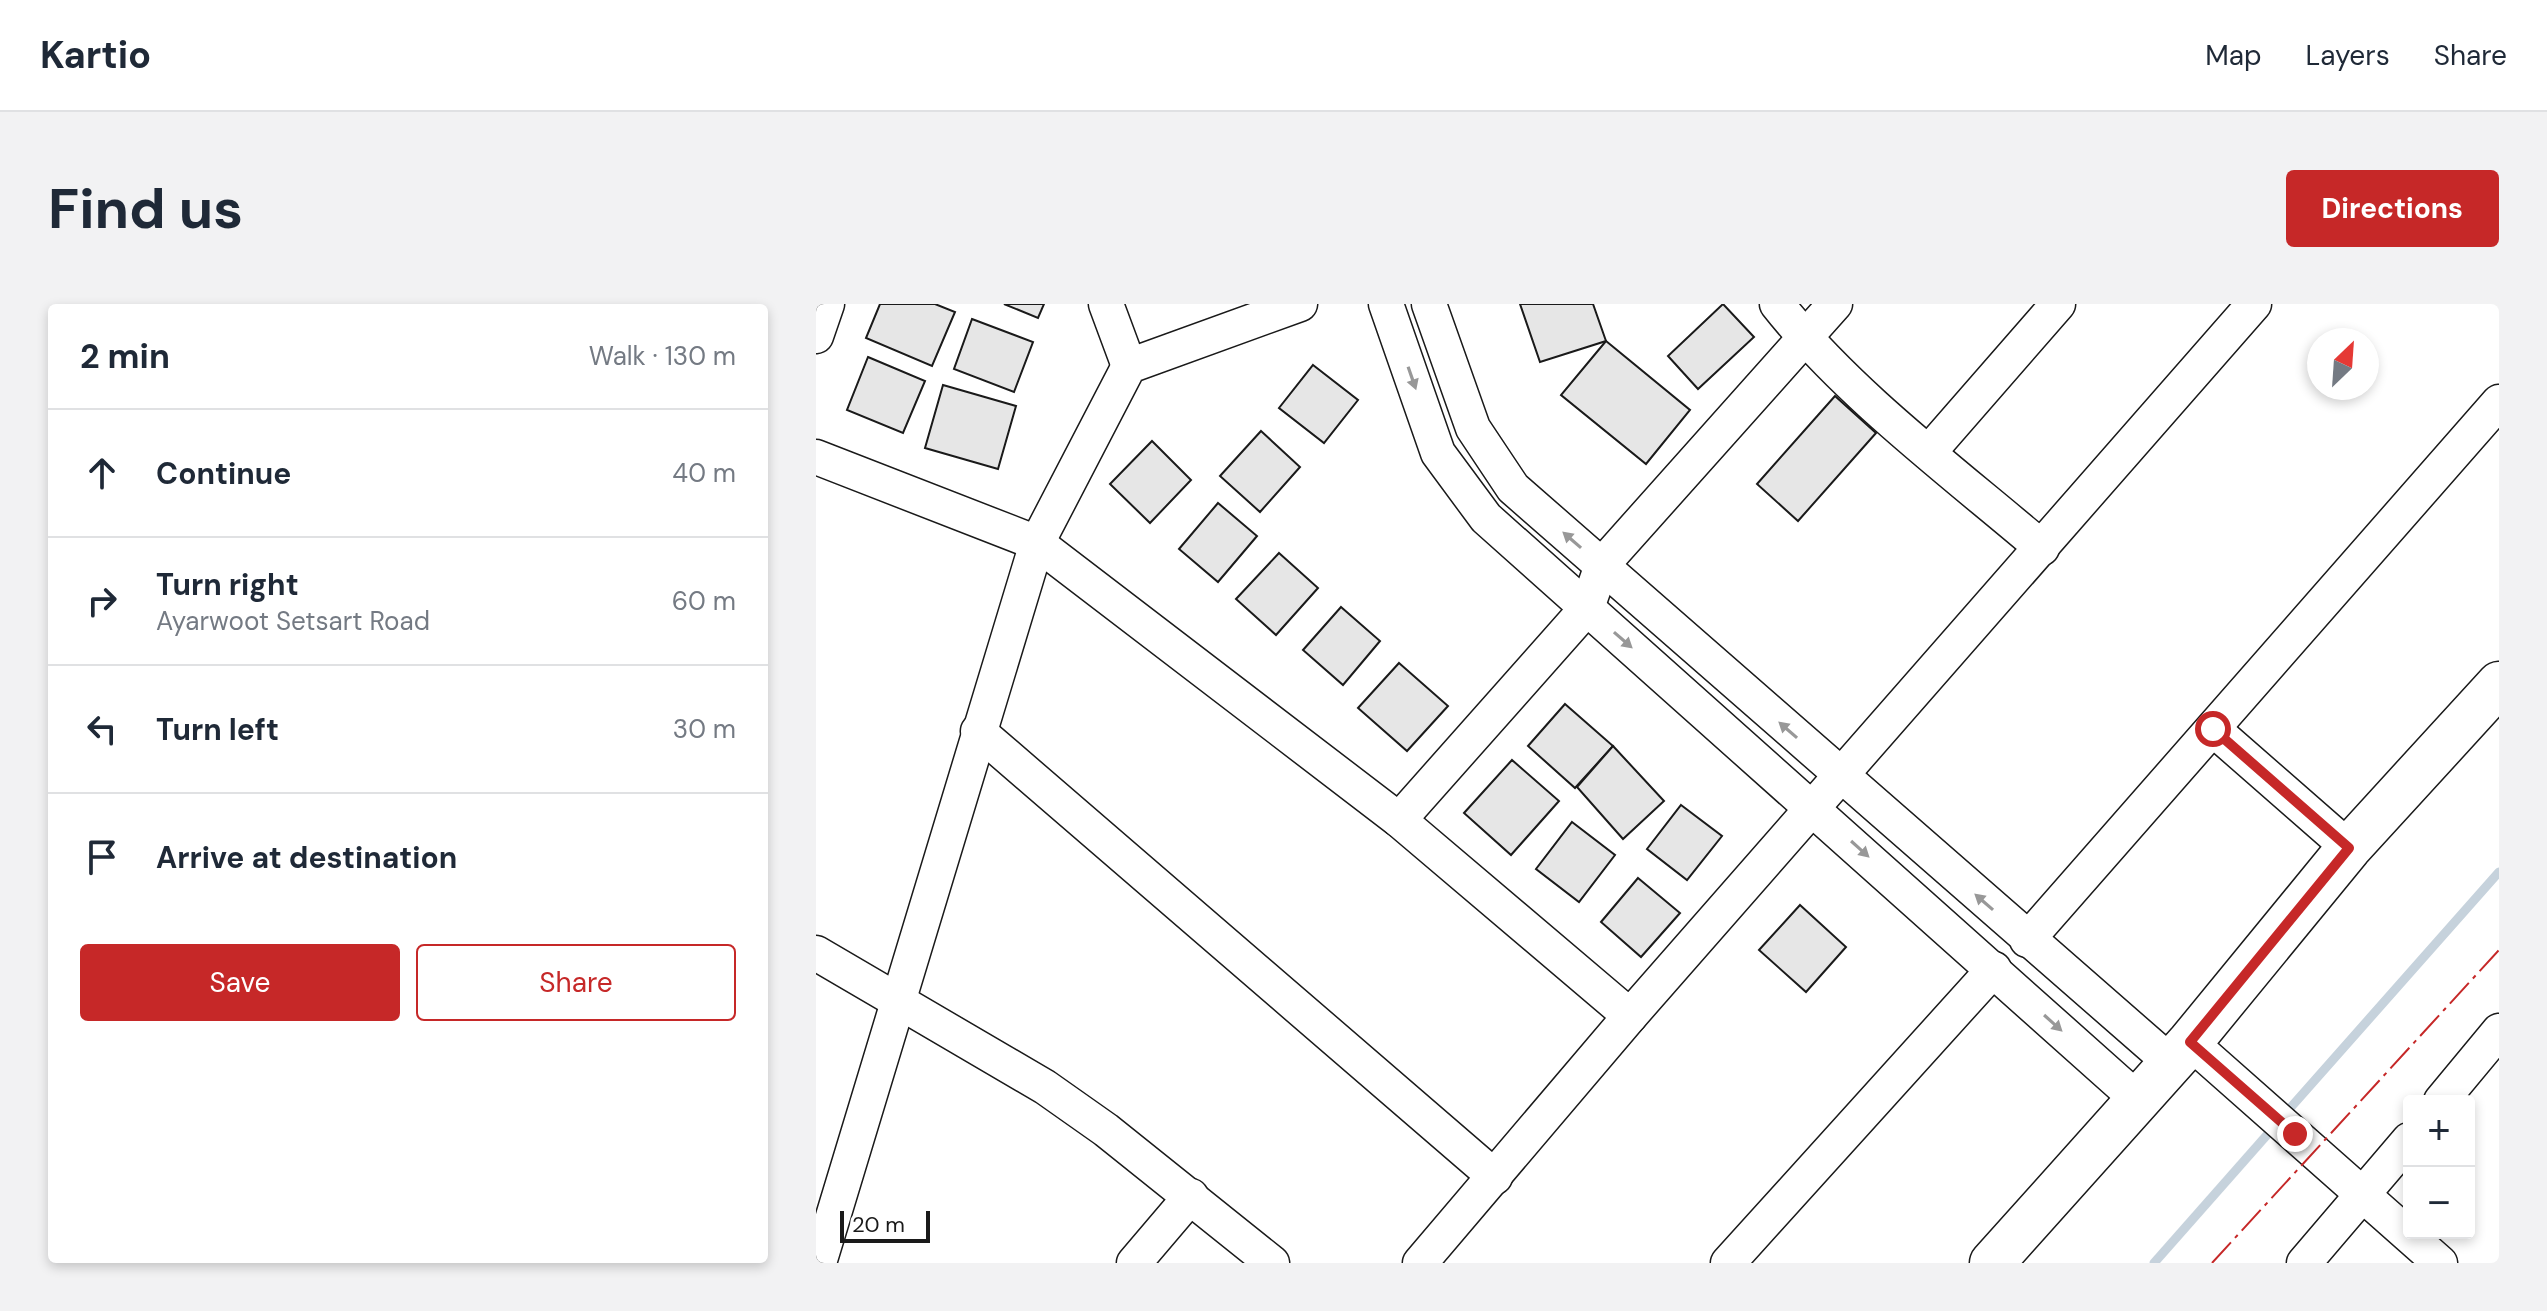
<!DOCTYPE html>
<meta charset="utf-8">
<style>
:root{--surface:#fff;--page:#f2f2f3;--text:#1f2937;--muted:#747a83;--line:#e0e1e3;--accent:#c62828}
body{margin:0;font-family:"DM Sans",sans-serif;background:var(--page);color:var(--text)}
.controls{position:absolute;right:24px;bottom:24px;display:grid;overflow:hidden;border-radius:8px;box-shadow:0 4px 12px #0003}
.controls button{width:72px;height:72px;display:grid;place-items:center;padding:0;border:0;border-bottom:2px solid var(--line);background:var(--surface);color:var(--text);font:40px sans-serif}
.compass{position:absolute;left:1491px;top:24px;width:72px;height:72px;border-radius:50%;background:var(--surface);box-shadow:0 4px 12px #0003;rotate:25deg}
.scale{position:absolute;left:24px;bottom:20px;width:90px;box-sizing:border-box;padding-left:8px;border:4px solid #1a1a1a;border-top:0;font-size:22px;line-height:28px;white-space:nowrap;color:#1a1a1a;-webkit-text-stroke:6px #fff;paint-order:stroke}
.stop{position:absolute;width:24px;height:24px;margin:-18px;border:6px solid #c62828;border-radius:50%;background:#fff}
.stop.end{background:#c62828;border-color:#fff;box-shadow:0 2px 8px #0008}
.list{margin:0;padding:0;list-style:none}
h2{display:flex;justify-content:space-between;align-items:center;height:104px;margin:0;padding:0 32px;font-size:34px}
h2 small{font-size:26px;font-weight:400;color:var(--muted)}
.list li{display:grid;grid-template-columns:52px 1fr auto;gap:24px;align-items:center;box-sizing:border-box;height:128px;padding:0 32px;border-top:2px solid var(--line)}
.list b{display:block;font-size:30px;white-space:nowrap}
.list p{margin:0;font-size:26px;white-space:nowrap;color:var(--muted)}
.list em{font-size:26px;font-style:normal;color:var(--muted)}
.actions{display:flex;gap:16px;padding:24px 32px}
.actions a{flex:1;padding:18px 0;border:2px solid var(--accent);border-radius:8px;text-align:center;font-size:28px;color:var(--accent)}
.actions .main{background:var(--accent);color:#fff}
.icon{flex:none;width:44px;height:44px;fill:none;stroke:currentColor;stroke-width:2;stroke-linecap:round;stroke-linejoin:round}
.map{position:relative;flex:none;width:1683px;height:959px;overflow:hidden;border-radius:8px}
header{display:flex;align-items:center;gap:48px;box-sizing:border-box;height:112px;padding:0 40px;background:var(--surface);border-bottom:2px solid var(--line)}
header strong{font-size:38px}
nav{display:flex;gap:44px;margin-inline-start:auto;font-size:28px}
.intro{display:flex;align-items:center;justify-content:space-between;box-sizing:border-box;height:192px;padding:0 48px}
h1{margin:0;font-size:56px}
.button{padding:20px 36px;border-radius:8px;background:var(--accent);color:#fff;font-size:28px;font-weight:700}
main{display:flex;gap:48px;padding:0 48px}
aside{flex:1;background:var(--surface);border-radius:8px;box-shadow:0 4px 12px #0003}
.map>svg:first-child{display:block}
</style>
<header>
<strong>Kartio</strong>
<nav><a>Map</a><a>Layers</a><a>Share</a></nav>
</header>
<div class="intro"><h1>Find us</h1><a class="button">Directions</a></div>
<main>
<aside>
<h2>2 min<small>Walk · 130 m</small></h2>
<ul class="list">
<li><svg class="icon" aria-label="ahead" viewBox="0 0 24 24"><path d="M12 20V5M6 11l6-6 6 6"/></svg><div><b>Continue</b></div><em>40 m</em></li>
<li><svg class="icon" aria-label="right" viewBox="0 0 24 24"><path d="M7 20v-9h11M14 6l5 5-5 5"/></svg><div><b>Turn right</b><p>Ayarwoot Setsart Road</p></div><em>60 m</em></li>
<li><svg class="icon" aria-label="left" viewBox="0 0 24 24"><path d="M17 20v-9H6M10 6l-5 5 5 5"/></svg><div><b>Turn left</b></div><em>30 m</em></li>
<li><svg class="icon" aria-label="arrive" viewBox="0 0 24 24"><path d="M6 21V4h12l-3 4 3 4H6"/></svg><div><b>Arrive at destination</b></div></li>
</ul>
<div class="actions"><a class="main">Save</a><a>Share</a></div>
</aside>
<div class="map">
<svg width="1683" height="959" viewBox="0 0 1683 959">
<rect width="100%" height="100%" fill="#fff"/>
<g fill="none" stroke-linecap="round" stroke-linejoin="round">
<!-- stream -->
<g stroke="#c6d2dc" stroke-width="9">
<polyline points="1468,811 1683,568"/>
<polyline points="1338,959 1458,823"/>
</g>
</g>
<!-- building -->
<g fill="#e6e6e6" stroke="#1a1a1a" stroke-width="2">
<polygon points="64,0 119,0 139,8 116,62 50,34"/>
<polygon points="188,0 228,0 222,14"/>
<polygon points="704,0 777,0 790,37 724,58"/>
<polygon points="907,0 938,33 882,85 852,52"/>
<polygon points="156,15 217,38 198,88 138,65"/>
<polygon points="790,37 874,106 830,160 745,91"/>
<polygon points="52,53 109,77 87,129 31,106"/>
<polygon points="497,61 542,96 508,139 463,104"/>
<polygon points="127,81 200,102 182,165 109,144"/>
<polygon points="1019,92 1060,129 982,217 941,180"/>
<polygon points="445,127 484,163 444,208 404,172"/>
<polygon points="336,137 375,176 334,219 294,180"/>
<polygon points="402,199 441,232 402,278 363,245"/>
<polygon points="463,249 502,284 460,331 420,295"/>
<polygon points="525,303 564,337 527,381 487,346"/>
<polygon points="583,359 632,402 591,447 542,404"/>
<polygon points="749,400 797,442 759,484 712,442"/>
<polygon points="797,442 848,497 807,535 761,483"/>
<polygon points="696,456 743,497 695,551 648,509"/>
<polygon points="865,501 906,532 871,576 831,545"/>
<polygon points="756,518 799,551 763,598 720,565"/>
<polygon points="822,574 864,609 825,653 785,618"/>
<polygon points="984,601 1030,643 990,688 943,646"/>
</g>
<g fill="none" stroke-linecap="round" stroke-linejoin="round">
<!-- minor casing -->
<g stroke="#1a1a1a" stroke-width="37">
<g id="minor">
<polyline points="290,0 313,62"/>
<polyline points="570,0 622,149 670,214 1320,794"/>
<polyline points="613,0 657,124 697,184 1354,758"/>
<path d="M961 0C1032 90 1138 169 1226 244"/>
<polyline points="0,32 11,0"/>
<polyline points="1113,148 1242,0"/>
<polyline points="0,153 221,239 583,516 814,712 1438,0"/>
<polyline points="1397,425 1533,544"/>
<polyline points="162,427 679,873"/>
<polyline points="583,516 771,304 786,261 1019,0"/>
<polyline points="1211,636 1683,98"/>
<polyline points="0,649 229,783 290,826 456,959"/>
<polyline points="1374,738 1624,959"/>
<polyline points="1625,797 1683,727"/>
<polyline points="3,959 221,239 313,62 484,0"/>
<polyline points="318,959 375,892"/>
<polyline points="604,959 814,712"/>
<polyline points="912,959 1178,665"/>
<polyline points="1488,959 1593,836"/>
</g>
</g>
<!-- major casing -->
<g stroke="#1a1a1a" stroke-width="47">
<polyline id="major" points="1176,959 1374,738 1533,544 1683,380"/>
</g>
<!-- minor -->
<use href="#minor" stroke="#fff" stroke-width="34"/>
<!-- major -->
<use href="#major" stroke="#fff" stroke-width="44"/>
<!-- power -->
<polyline stroke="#c62828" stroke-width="2" stroke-dasharray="28 6 4 6" stroke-linecap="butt" points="1396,959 1683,646"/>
</g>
<!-- one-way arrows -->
<defs><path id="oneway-solid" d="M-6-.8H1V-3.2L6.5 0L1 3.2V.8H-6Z" transform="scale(2)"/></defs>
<g fill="#989898">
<use href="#oneway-solid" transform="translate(596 74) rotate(71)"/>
<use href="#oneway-solid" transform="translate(756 236) rotate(-139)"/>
<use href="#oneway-solid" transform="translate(807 336) rotate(41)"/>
<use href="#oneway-solid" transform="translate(972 426) rotate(-139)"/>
<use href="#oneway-solid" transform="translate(1044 545) rotate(42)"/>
<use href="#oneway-solid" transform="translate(1168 598) rotate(-139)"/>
<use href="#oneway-solid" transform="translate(1237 719) rotate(42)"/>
</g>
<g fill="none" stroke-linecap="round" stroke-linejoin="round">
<!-- route -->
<polyline stroke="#c62828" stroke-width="10" points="1397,425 1533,544 1374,738 1479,830"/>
</g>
</svg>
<div class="controls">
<button>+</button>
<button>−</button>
</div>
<svg class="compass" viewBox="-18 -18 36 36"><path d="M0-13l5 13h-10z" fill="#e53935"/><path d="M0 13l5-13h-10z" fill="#747a83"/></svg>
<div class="scale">20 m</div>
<div class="stop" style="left:1397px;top:425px"></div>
<div class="stop end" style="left:1479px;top:830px"></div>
</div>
</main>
